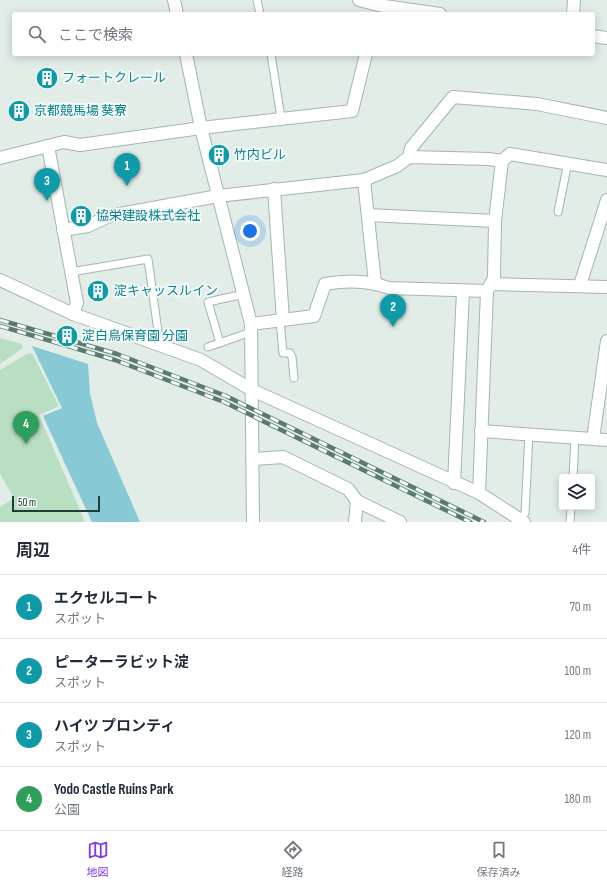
<!DOCTYPE html>
<html lang="ja">
<meta charset="utf-8">
<style>
:root{--surface:#fff;--page:#f2f2f3;--text:#1f2937;--muted:#747a83;--line:#e0e1e3;--accent:#7c3aed}
body{margin:0;font-family:"Sofia Sans Condensed","Noto Sans JP",sans-serif;background:var(--page);color:var(--text)}
.controls{position:absolute;right:12px;bottom:12px;display:grid;overflow:hidden;border-radius:4px;box-shadow:0 2px 10px #0003}
.controls button{width:36px;height:36px;display:grid;place-items:center;padding:0;border:0;border-bottom:1px solid var(--line);background:var(--surface);color:var(--text);font:20px sans-serif}
.scale{position:absolute;left:12px;bottom:10px;width:88px;box-sizing:border-box;padding-left:4px;border:2px solid #213e36;border-top:0;font-size:11px;line-height:14px;white-space:nowrap;color:#213e36;-webkit-text-stroke:3px #f2f9f6;paint-order:stroke}
.you{position:absolute;left:250px;top:231px;width:14px;height:14px;margin:-10px;border:3px solid #fff;border-radius:50%;background:#1a73e8;box-shadow:0 0 0 6px #1a73e833}
.badge{display:grid;place-items:center;width:26px;height:26px;border-radius:50%;background:var(--accent);color:#fff;font-size:13px;font-weight:700}
.pin{position:absolute;translate:-50% -33px;filter:drop-shadow(0 1px 2px #0008)}
.pin::after{content:'';position:absolute;top:21px;width:14px;height:12px;background:inherit;clip-path:polygon(0 0,100% 0,50% 100%)}
.list{margin:0;padding:0;list-style:none}
h2{display:flex;justify-content:space-between;align-items:center;height:52px;margin:0;padding:0 16px;font-size:17px}
h2 small{font-size:13px;font-weight:400;color:var(--muted)}
.list li{display:grid;grid-template-columns:26px 1fr auto;gap:12px;align-items:center;box-sizing:border-box;height:64px;padding:0 16px;border-top:1px solid var(--line)}
.list b{display:block;font-size:15px;white-space:nowrap}
.list p{margin:0;font-size:13px;white-space:nowrap;color:var(--muted)}
.list em{font-size:13px;font-style:normal;color:var(--muted)}
.icon{flex:none;width:22px;height:22px;fill:none;stroke:currentColor;stroke-width:2;stroke-linecap:round;stroke-linejoin:round}
.map{position:relative;flex:none;width:607px;height:522px;overflow:hidden}
.search{position:absolute;background:var(--surface);box-shadow:0 2px 10px #0003;left:12px;right:12px;top:12px;height:44px;display:flex;align-items:center;gap:10px;box-sizing:border-box;padding:0 14px;border-radius:4px;color:var(--muted);font-size:15px}
.sheet{height:308px;background:var(--surface)}
nav{display:flex;justify-content:space-around;align-items:center;box-sizing:border-box;height:56px;border-top:1px solid var(--line);background:var(--surface);font-size:11px;color:var(--muted)}
nav a{display:grid;justify-items:center;gap:2px}
nav .on{color:var(--accent)}
.map>svg:first-child{display:block}
</style>
<div class="map">
<svg width="607" height="522" viewBox="0 0 607 522">
<rect width="100%" height="100%" fill="#e2ede8"/>
<!-- green -->
<g fill="#b9dfc3">
<polygon points="0,338 22,344 23,348 0,364"/>
<polygon points="32,353 59,406 39,415 85,522 0,522 0,507 14,498 0,474 0,370 27,354"/>
</g>
<!-- water -->
<polygon fill="#87c9d4" points="32,346 88,364 90,393 97,423 140,522 92,522 43,416 62,408"/>
<g fill="none" stroke-linecap="round" stroke-linejoin="round">
<!-- lane casing -->
<g stroke="#a4b5af" stroke-width="9">
<g id="lane">
<polyline points="257,0 260,14"/>
<polyline points="271,54 281,118"/>
<polyline points="558,212 568,162"/>
<polyline points="71,272 148,259 160,346"/>
<polyline points="280,321 283,353 290,353 292,357 294,378"/>
<polyline points="220,343 208,302 244,294"/>
<polyline points="208,347 251,332"/>
<polyline points="573,477 575,438"/>
<polyline points="520,520 525,513 529,434"/>
<polyline points="570,522 571,507"/>
</g>
</g>
<!-- street casing -->
<g stroke="#a4b5af" stroke-width="14">
<g id="street">
<polyline points="174,0 177,14"/>
<polyline points="573,14 574,0"/>
<polyline points="186,54 201,128 251,324 253,522"/>
<polyline points="48,146 77,303 73,314"/>
<polyline points="409,157 411,148 453,97 537,104 607,118"/>
<polyline points="0,158 64,142 80,145 201,128 352,111 366,54"/>
<polyline points="364,180 375,283"/>
<polyline points="274,189 283,320"/>
<polyline points="368,215 495,221"/>
<polyline points="63,230 88,226 109,216 218,196 364,180 397,166 409,157 489,159 502,161"/>
<polyline points="0,280 73,314 201,360 252,390 479,493 524,522"/>
<polyline points="491,284 607,287"/>
<polyline points="580,285 607,200"/>
<path d="M251 324 314 316 325 284C347 280 368 280 389 288L487 291"/>
<polyline points="481,431 607,440"/>
<polyline points="593,439 607,341"/>
<polyline points="254,459 283,457 348,489 357,501"/>
<polyline points="454,483 463,291"/>
<polyline points="479,493 487,291 494,278 495,221 502,161 510,154 607,170"/>
<polyline points="355,522 357,501 400,522"/>
</g>
</g>
<!-- secondary casing -->
<g stroke="#9fb9b0" stroke-width="14">
<g id="secondary">
<polyline points="359,0 378,5 440,14"/>
<polyline points="593,36 607,38"/>
</g>
</g>
<!-- lane -->
<use href="#lane" stroke="#fff" stroke-width="7"/>
<!-- street -->
<use href="#street" stroke="#fff" stroke-width="12"/>
<!-- secondary -->
<use href="#secondary" stroke="#fff" stroke-width="12"/>
<!-- rail casing -->
<g stroke="#5b7a71" stroke-width="4.5">
<g id="rail">
<polyline points="0,320 117,354 226,396 484,522"/>
<polyline points="0,326 115,360 224,402 470,522"/>
</g>
</g>
<!-- rail -->
<use href="#rail" stroke="#f2f9f6" stroke-width="3" stroke-dasharray="9" stroke-linecap="butt"/>
</g>
<!-- icons -->
<defs>
<g id="building-disc" transform="scale(1.15)"><circle r="9.5" fill="#0f9aa8" stroke="#f2f9f6"/><path d="M-4-6H4V6H1V3H-1V6H-4ZM-2.5-4.3h1.7v1.8h-1.7ZM.8-4.3h1.7v1.8H.8ZM-2.5-1h1.7V.8h-1.7ZM.8-1h1.7V.8H.8Z" fill="#fff"/></g>
</defs>
<g fill-rule="evenodd">
<use href="#building-disc" x="47" y="78"/>
<use href="#building-disc" x="19" y="111"/>
<use href="#building-disc" x="219" y="155"/>
<use href="#building-disc" x="81" y="216"/>
<use href="#building-disc" x="98" y="291"/>
<use href="#building-disc" x="67" y="336"/>
</g>
<g text-anchor="middle" dominant-baseline="central" stroke-width="4" stroke-linejoin="round" paint-order="stroke">
<!-- culture labels -->
<g font-size="13" fill="#0d838f" stroke="#f2f9f6" text-anchor="start">
<text x="62" y="78">フォートクレール</text>
<text x="34" y="111">京都競馬場 葵寮</text>
<text x="234" y="155">竹内ビル</text>
<text x="96" y="216">協栄建設株式会社</text>
<text x="114" y="291">淀キャッスルイン</text>
<text x="82" y="336">淀白鳥保育園 分園</text>
</g>
</g>
</svg>
<div class="controls">
<button><svg class="icon" aria-label="layers" viewBox="0 0 24 24"><path d="M12 4l9 5-9 5-9-5zM3 14l9 5 9-5"/></svg></button>
</div>
<div class="scale">50 m</div>
<div class="you"></div>
<div class="pin badge" style="left:127px;top:186px;background:#0f9aa8">1</div>
<div class="pin badge" style="left:393px;top:327px;background:#0f9aa8">2</div>
<div class="pin badge" style="left:47px;top:201px;background:#0f9aa8">3</div>
<div class="pin badge" style="left:26px;top:444px;background:#2e9e5b">4</div>
<div class="search"><svg class="icon" aria-label="search" viewBox="0 0 24 24"><circle cx="10" cy="10" r="6"/><path d="M15 15l6 6"/></svg>ここで検索</div>
</div>
<section class="sheet">
<h2>周辺<small>4件</small></h2>
<ul class="list">
<li><span class="badge" style="background:#0f9aa8">1</span><div><b>エクセルコート</b><p>スポット</p></div><em>70 m</em></li>
<li><span class="badge" style="background:#0f9aa8">2</span><div><b>ピーターラビット淀</b><p>スポット</p></div><em>100 m</em></li>
<li><span class="badge" style="background:#0f9aa8">3</span><div><b>ハイツ プロンティ</b><p>スポット</p></div><em>120 m</em></li>
<li><span class="badge" style="background:#2e9e5b">4</span><div><b>Yodo Castle Ruins Park</b><p>公園</p></div><em>180 m</em></li>
</ul>
</section>
<nav>
<a class="on"><svg class="icon" aria-label="map" viewBox="0 0 24 24"><path d="M3 6l6-2 6 2 6-2v14l-6 2-6-2-6 2zM9 4v14M15 6v14"/></svg>地図</a>
<a><svg class="icon" aria-label="directions" viewBox="0 0 24 24"><path d="M12 3l9 9-9 9-9-9zM9 14v-3h6M13 9l2 2-2 2"/></svg>経路</a>
<a><svg class="icon" aria-label="saved" viewBox="0 0 24 24"><path d="M7 4h10v16l-5-4-5 4z"/></svg>保存済み</a>
</nav>
